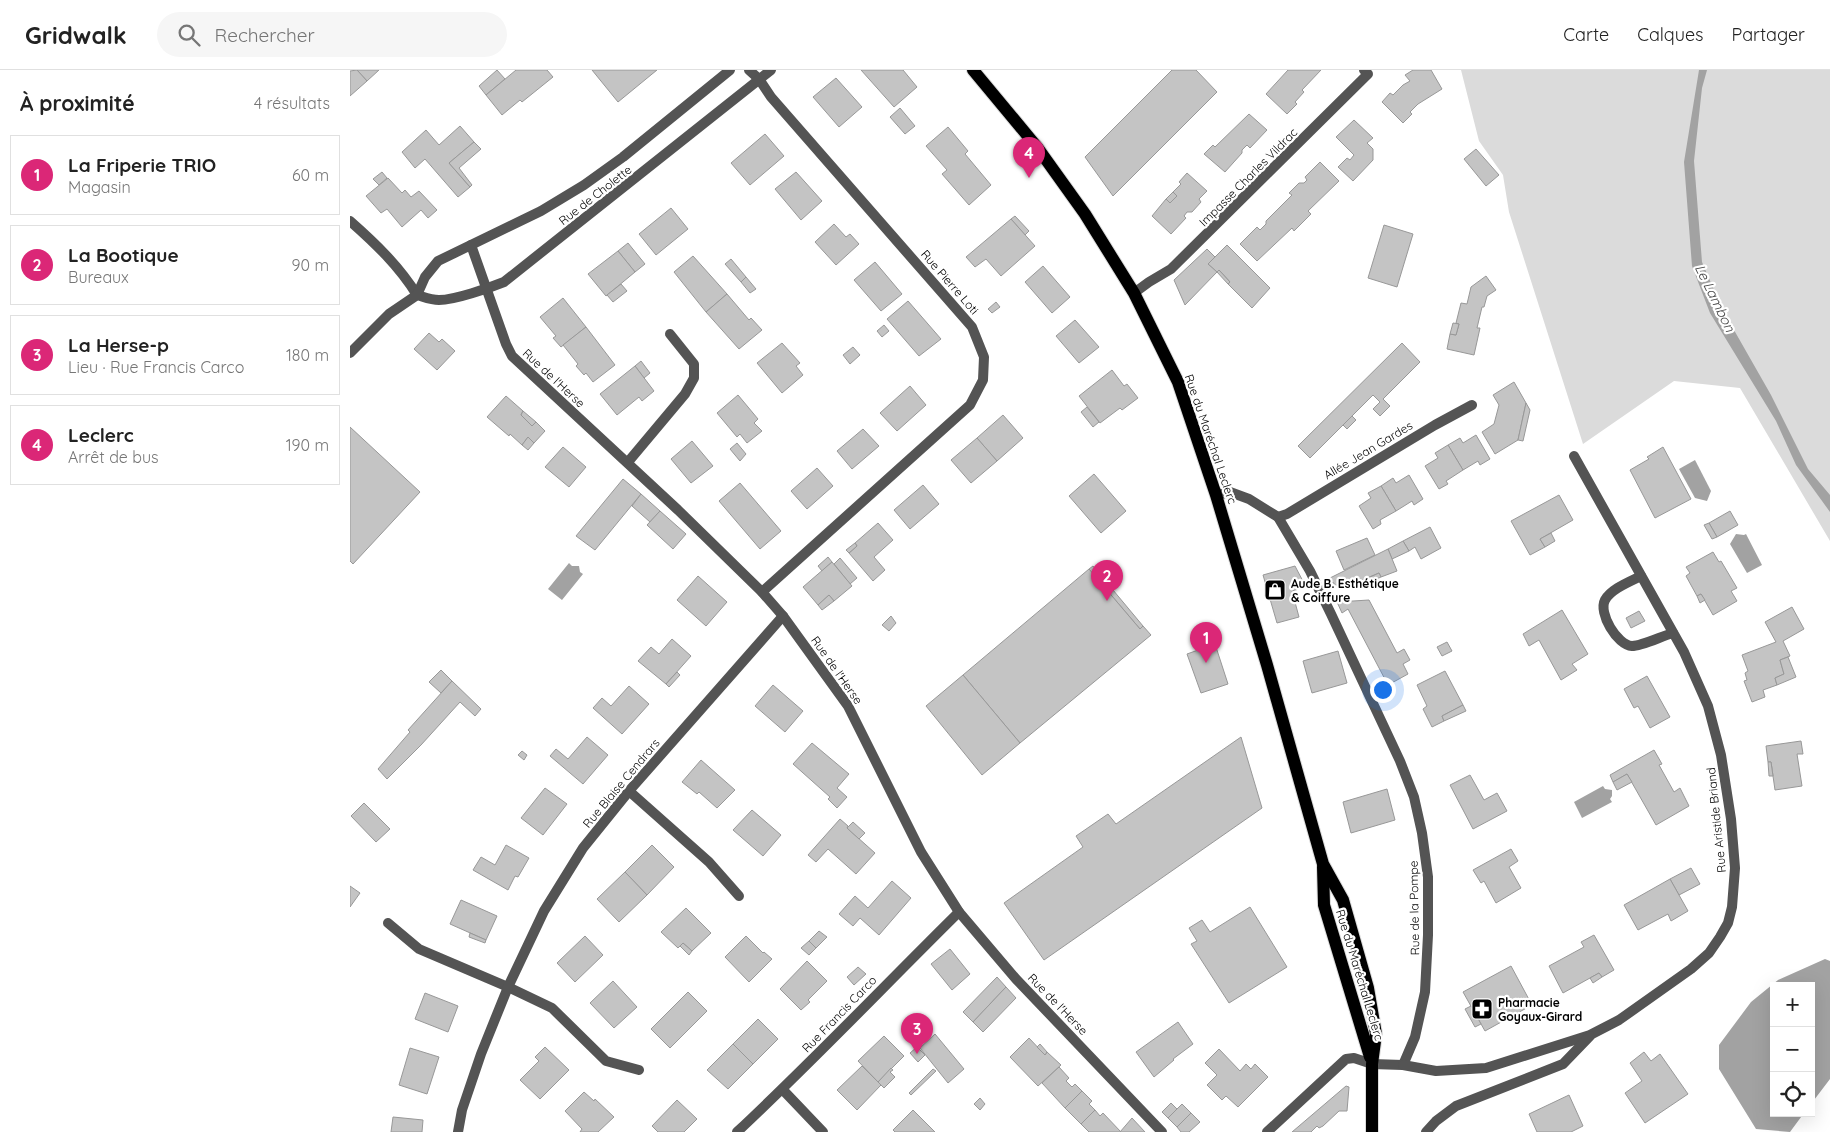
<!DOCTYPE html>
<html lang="fr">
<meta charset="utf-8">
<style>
:root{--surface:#fff;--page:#f6f6f6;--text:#222;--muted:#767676;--line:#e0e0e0;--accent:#db2777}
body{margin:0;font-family:Quicksand,sans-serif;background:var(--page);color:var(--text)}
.controls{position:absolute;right:15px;bottom:15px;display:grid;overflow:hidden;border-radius:0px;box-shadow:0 5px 20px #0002}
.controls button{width:45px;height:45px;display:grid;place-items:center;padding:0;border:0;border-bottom:1px solid var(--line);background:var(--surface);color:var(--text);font:25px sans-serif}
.you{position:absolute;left:1032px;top:619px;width:18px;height:18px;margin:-12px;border:4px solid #fff;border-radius:50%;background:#1a73e8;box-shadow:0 0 0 8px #1a73e833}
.badge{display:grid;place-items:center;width:32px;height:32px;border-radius:50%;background:var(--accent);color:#fff;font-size:16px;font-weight:700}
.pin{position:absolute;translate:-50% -41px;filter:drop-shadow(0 1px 2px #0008)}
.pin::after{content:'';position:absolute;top:26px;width:18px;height:15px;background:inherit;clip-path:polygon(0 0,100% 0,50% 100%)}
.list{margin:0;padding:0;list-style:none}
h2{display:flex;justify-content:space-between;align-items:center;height:65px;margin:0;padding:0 20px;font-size:21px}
h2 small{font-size:16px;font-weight:400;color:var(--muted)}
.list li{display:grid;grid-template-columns:32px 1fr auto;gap:15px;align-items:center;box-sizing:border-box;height:80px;margin:0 10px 10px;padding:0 10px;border:1px solid var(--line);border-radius:0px}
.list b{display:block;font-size:19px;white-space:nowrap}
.list p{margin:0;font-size:16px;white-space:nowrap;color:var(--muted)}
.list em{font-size:16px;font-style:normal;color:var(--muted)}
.icon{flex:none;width:28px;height:28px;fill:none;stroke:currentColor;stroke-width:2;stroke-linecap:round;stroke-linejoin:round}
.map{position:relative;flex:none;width:1480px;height:1062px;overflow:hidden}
header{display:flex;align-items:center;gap:30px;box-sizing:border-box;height:70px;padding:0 25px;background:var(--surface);border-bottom:1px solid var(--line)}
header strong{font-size:24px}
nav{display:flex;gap:28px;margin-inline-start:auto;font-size:18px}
.search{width:350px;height:45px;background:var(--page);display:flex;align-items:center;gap:12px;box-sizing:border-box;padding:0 18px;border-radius:28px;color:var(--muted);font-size:19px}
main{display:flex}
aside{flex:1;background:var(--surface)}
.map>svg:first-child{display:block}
</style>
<header>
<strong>Gridwalk</strong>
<div class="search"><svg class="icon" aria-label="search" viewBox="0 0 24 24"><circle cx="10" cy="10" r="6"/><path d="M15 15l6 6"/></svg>Rechercher</div>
<nav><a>Carte</a><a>Calques</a><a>Partager</a></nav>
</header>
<main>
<aside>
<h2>À proximité<small>4 résultats</small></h2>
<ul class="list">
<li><span class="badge">1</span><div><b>La Friperie TRIO</b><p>Magasin</p></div><em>60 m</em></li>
<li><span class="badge">2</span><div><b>La Bootique</b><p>Bureaux</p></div><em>90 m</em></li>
<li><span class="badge">3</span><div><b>La Herse-p</b><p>Lieu · Rue Francis Carco</p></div><em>180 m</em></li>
<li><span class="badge">4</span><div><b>Leclerc</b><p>Arrêt de bus</p></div><em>190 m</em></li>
</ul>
</aside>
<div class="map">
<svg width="1480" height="1062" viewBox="0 0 1480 1062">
<rect width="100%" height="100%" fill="#fff"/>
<!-- green -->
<polygon fill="#dbdbdb" points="1111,0 1480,0 1480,471 1390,318 1324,311 1233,374 1159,142 1153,105 1129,71"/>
<!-- water -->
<g fill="#a2a2a2">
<polygon points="1349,0 1357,0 1352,18 1344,91 1352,192 1372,239 1421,325 1458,399 1480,425 1480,442 1446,395 1426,351 1360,243 1342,196 1334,92"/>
<polygon points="1345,390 1361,421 1357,431 1345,428 1329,399"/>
<polygon points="1386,464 1394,465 1396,464 1412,495 1397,503 1380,474"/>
<polygon points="219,493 222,496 229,496 230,502 233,504 212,530 198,519"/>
<polygon points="1253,716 1255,719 1262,720 1262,726 1260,729 1262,732 1232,748 1224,732"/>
<polygon points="1475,889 1480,891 1480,1009 1461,1034 1461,916 1424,916 1424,1043 1454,1043 1440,1062 1406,1059 1369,999 1369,975 1401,932 1428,910"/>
</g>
<!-- building -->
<g fill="#c4c4c4" stroke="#989898">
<polygon points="7,0 29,0 17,11"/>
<polygon points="7,0 17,11 0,26 0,1"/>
<polygon points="147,0 155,9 136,25 129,16"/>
<polygon points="166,0 197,0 203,7 172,32 170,30 152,45 136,25"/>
<polygon points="242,0 307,0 268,32"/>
<polygon points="511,0 553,0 567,17 544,37"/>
<polygon points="822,0 846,0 867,22 763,126 735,87"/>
<polygon points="938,0 971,0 952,20 954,22 945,32 947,34 937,44 916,24"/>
<polygon points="1063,0 1081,0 1092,19 1068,34 1060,42 1062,44 1053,53 1032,32 1040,23 1043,25 1053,15 1060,11 1055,5"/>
<polygon points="486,8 512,37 489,57 463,27"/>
<polygon points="550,38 565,56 555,64 540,47"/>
<polygon points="899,44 917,60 900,78 897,75 892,80 892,83 875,102 854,84 863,75 865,77"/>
<polygon points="1004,50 1023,68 1017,73 1023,79 1023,90 1003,111 988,97 997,88 1000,90 1004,85 986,67"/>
<polygon points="110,56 124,72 99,93 120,117 108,127 75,89 65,98 52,82 76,60 89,75"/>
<polygon points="598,57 618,81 615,84 641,115 619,135 592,104 597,100 576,76"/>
<polygon points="415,64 434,86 400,115 381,93"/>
<polygon points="124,72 131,79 109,98 122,115 120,117 99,93"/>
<polygon points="1126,79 1149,105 1136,116 1114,89"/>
<polygon points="970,92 989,111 958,141 961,144 944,161 942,158 907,191 890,174 907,157 910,160 916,154 916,151 942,125 939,123 949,113 954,113 957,110 955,107"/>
<polygon points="32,102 37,108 29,115 23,109"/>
<polygon points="446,102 472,131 451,150 425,119"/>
<polygon points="837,103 857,121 849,129 851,132 842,142 837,142 834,146 836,148 821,164 802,146 816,129 820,133 827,126 823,122 831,114 829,112"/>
<polygon points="38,108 52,123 55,120 61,127 69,121 87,140 78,148 71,140 52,157 37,139 31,143 16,126"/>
<polygon points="823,122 827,126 820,133 816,129"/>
<polygon points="321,138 338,159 306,185 289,164"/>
<polygon points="665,146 679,161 675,165 661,149"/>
<polygon points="661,149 685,176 651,206 636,189 625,197 616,187"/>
<polygon points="484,154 496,167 500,164 509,174 486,195 465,172"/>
<polygon points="1034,155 1063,164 1047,217 1018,208"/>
<polygon points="278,173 295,194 285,202 268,181"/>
<polygon points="877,175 920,218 902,238 878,214 880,212 869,200 867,202 858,194"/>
<polygon points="857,179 865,187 858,194 867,202 835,235 824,210"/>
<polygon points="268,181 285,202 256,226 238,204"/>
<polygon points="343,186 377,224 356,242 324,202"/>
<polygon points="381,189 396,207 391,212 375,194"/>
<polygon points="525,192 552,224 531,241 504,210"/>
<polygon points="693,196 720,227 702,243 675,212"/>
<polygon points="869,200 880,212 878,214 867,202"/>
<polygon points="1136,206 1146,220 1137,226 1134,237 1132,237 1127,258 1130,258 1124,285 1097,279 1100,264 1106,265 1109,254 1106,253 1111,233 1117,234 1121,217"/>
<polygon points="396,207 406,219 400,223 391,212"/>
<polygon points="271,214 277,221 263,232 257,225"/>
<polygon points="377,224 399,250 401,248 412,260 389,279 356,242"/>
<polygon points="213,228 236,257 211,277 203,268 206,266 190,247"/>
<polygon points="558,231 591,269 569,286 537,249"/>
<polygon points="646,232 650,237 642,243 638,239"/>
<polygon points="725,250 749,277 729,293 706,266"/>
<polygon points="1103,253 1109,254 1106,265 1100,264"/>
<polygon points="534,255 539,261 532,267 527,261"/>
<polygon points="236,257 265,295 243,312 236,303 234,305 226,296 228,294 213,275"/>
<polygon points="79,263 89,272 92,269 105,281 87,300 64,279"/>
<polygon points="432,273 450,293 446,296 453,305 432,323 407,293"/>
<polygon points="1052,273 1070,292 1033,329 1040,336 1030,346 1023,339 1030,332 1023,325 960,388 948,376"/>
<polygon points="503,277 510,285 500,294 493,285"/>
<polygon points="291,291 300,303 294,308 285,296"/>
<polygon points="285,296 304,321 292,331 289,327 267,345 250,324"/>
<polygon points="762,300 774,316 777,314 788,328 772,340 770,338 750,353 729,326"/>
<polygon points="1164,312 1176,333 1168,370 1145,384 1132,362 1144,354 1149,335 1143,325"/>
<polygon points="560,316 576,335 547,361 530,343"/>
<polygon points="388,325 408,349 404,353 412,361 397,373 390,364 387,367 367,343"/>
<polygon points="156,326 173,341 171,345 182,356 186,352 195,361 184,373 178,367 172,375 160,364 159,366 137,347"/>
<polygon points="1176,333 1180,340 1173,371 1168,370"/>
<polygon points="737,337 749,352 743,357 731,342"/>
<polygon points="173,341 186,352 182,356 171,345"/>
<polygon points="653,345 673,368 647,391 627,368"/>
<polygon points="1002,346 1006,350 997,359 993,355"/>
<polygon points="0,357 70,422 3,494 0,491"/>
<polygon points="513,359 529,376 502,399 487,381"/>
<polygon points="1126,365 1140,389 1130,395 1128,391 1113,400 1098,375 1110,368 1113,373"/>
<polygon points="178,367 184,373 178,380 172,375"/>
<polygon points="627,368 647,391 621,413 601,390"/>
<polygon points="342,371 363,396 341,413 321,389"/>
<polygon points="387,373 396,384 390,391 380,379"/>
<polygon points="1098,375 1113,400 1096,411 1098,414 1089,419 1075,396 1088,388 1085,383"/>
<polygon points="213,377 236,397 219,417 195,397"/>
<polygon points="1313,377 1341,429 1305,448 1280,400 1299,389 1297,387"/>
<polygon points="467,398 483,416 457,439 441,421"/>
<polygon points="744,404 776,441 751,463 719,426"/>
<polygon points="1059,405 1073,429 1064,435 1062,431 1046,441 1031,416 1043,408 1046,413"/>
<polygon points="273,409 291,424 245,480 226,466"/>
<polygon points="390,413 431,461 410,479 369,431"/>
<polygon points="573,415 589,434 560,459 544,440"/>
<polygon points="1031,416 1046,441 1030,450 1031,454 1023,459 1009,436 1021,428 1018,423"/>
<polygon points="291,424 310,441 300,452 282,436"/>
<polygon points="1209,425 1223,450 1190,469 1195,477 1180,485 1161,451"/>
<polygon points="310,441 336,464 323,479 297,455"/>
<polygon points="1380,441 1388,455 1367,467 1359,453"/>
<polygon points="528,453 543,470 524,487 535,500 523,511 499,483 507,476 505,473"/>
<polygon points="1359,453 1367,467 1362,469 1354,455"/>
<polygon points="1080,457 1091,478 1071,489 1065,477 1059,481 1053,471"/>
<polygon points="1201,463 1205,471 1195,477 1190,469"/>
<polygon points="1017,468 1025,485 994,500 986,481"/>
<polygon points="1053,471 1059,481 1042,489 1038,479"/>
<polygon points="505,473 507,476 499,483 496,480"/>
<polygon points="1038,479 1047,501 1031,507 1029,503 1000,515 984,515 984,513 976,510"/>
<polygon points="1363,482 1369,492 1371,491 1387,518 1381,521 1387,531 1363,545 1351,524 1347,526 1336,506 1340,503 1336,497"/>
<polygon points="478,487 482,492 472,501 468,496"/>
<polygon points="490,488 507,508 500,514 484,494"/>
<polygon points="482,492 502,516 484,531 479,525 468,535 453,517"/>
<polygon points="743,496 793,556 790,559 739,499"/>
<polygon points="945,496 956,517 942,521 949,547 927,553 913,505"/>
<polygon points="739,499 790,559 793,556 801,565 670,673 613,605"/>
<polygon points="1029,503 1031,507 1009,517 1007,513"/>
<polygon points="348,506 377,532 356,556 327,530"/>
<polygon points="1351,524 1355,530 1350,533 1347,526"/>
<polygon points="479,525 484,531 472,540 468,535"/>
<polygon points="1019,530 1047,583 1054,579 1060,590 1053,594 1058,604 1038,615 998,539 992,543 987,532"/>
<polygon points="1442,537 1454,559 1433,571 1440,586 1430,590 1434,604 1425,608 1427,615 1413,620 1415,627 1402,632 1394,611 1397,610 1395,603 1398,601 1392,585 1426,572 1415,552"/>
<polygon points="1212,540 1238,584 1222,594 1227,600 1211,610 1189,570 1179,576 1173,564"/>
<polygon points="1289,541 1295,551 1281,558 1276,548"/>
<polygon points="541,546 546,553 539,561 532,555"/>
<polygon points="322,569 341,586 316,614 288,591 301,577 309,584"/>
<polygon points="1097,572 1102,581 1092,586 1087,577"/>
<polygon points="865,574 878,614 851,623 837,584"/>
<polygon points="988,581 997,613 962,623 953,591"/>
<polygon points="1438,587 1446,607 1427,615 1425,608 1434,604 1430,590"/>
<polygon points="91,600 102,611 91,623 79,612"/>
<polygon points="1095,601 1113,635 1092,646 1094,651 1082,657 1073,639 1077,636 1067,615"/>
<polygon points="327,602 330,605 319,617 316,614"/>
<polygon points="613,605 670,673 632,705 576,636"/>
<polygon points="1297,606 1320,647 1300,658 1288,636 1284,638 1274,619"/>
<polygon points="102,611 131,639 125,646 110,632 71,675 37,709 28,699 60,662 58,660"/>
<polygon points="423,615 453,641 435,662 405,636"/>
<polygon points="279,616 299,634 272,664 243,638 252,628 261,636"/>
<polygon points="1113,635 1116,641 1094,651 1092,646"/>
<polygon points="237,667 258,685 233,714 200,686 206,679 218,689"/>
<polygon points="891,667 912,738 694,890 654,833 733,777 726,766 758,744 766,754"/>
<polygon points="1451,671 1453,684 1447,684 1452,716 1425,720 1421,692 1418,692 1416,676"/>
<polygon points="462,673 499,704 487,718 497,727 487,738 478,729 480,727 443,694"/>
<polygon points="1304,680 1312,694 1309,695 1324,722 1330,718 1339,736 1306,755 1277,704 1263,712 1260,705"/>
<polygon points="172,681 177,685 174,690 168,685"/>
<polygon points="351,690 385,720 367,738 349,722 347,724 332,712"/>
<polygon points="1418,692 1421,692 1423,706 1419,706"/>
<polygon points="1277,704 1282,712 1267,720 1263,712"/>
<polygon points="1120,705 1134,730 1147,723 1157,741 1123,759 1100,715"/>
<polygon points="195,718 217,734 193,765 171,748"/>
<polygon points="1037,719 1045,750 1001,763 993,732"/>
<polygon points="14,733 40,759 26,772 1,746"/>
<polygon points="402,740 431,765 413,786 383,760"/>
<polygon points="490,749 498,756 497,758 525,783 506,804 478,779 466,792 458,785"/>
<polygon points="503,752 515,763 509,769 497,758"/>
<polygon points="156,775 179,788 168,807 165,806 158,820 123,800 131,787 145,795"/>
<polygon points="302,775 324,797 297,825 275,802"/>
<polygon points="1161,779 1168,791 1159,797 1171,818 1146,833 1134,811 1131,813 1123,800"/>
<polygon points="1341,798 1350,814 1329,825 1320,809"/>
<polygon points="275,802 297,825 269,852 247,829"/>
<polygon points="1320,809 1338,841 1321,851 1318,844 1288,860 1274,835"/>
<polygon points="542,811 561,828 529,865 510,848 503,856 489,844 505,826 518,838"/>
<polygon points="0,816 10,823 0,837"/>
<polygon points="111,830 147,846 136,870 100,854"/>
<polygon points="900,837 937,897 879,933 841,874 847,871 839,858 852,850 860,862"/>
<polygon points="336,838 361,863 342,881 333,873 328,878 311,862"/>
<polygon points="469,861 477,867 466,878 459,871"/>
<polygon points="120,863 136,870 135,873 119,867"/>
<polygon points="1244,865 1264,900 1252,907 1249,903 1213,923 1199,896 1234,877 1231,872"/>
<polygon points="235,866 253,885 225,912 207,893"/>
<polygon points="396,866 413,883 414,882 422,889 399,912 375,887"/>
<polygon points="459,871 466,878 459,885 451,878"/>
<polygon points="333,873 342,881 339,885 330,876"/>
<polygon points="600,879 620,904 602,920 581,894"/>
<polygon points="457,891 477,911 458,930 460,932 451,940 430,919"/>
<polygon points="1161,896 1182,935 1135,961 1113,922"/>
<polygon points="508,897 516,904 504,915 497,907"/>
<polygon points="1249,903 1252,907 1243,913 1240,908"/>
<polygon points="647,907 656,917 623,952 613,942"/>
<polygon points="263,911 287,937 264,958 240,933"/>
<polygon points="656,917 666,928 633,962 623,952"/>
<polygon points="338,922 357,941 320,978 301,959"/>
<polygon points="75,923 108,936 98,962 65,949"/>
<polygon points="1121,936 1131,954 1125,957 1115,939"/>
<polygon points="408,949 428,969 403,994 383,974"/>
<polygon points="828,952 843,974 823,989 824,990 804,1007 786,982"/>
<polygon points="585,964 614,999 598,1013 570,978"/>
<polygon points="534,966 554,986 528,1012 508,991"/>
<polygon points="679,968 695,985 697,982 711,995 688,1016 660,987"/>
<polygon points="383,974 403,994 378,1019 357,1000"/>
<polygon points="690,974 697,982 695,985 687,977"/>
<polygon points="195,977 219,1000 190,1029 170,1010 189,991 185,987"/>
<polygon points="567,977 575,985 568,992 560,983"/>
<polygon points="60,978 89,987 77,1024 49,1015"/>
<polygon points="869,979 890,1001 896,994 901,999 905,994 918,1007 888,1037 876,1026 872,1030 857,1015 867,1005 855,993"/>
<polygon points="1294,982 1301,991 1310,984 1338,1024 1295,1053 1275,1023 1292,1011 1280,993"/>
<polygon points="512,996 531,1015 507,1040 487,1020"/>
<polygon points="709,997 719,1008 716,1011 722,1017 725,1014 732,1021 715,1038 692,1013"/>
<polygon points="541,998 543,1000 540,1002 545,1007 534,1018 528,1012"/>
<polygon points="583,999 586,1001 561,1025 559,1023"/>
<polygon points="996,1016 999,1017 997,1041 989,1041 973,1056 969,1058 967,1056 961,1062 942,1062"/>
<polygon points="732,1021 742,1031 739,1034 745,1040 731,1054 715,1038"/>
<polygon points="234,1022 244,1031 245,1029 264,1047 248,1062 230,1062 232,1059 215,1041"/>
<polygon points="1219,1025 1233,1056 1221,1062 1187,1062 1179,1044"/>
<polygon points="630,1028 635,1034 630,1040 624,1034"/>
<polygon points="327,1030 347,1049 334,1062 308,1062 302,1056"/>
<polygon points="821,1033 827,1039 818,1048 812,1042"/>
<polygon points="832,1034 841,1043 827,1057 818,1048"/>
<polygon points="563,1040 585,1062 545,1062 543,1060"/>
<polygon points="745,1040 750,1046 753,1043 771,1062 739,1062 731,1054"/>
<polygon points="841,1043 850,1052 839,1062 831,1062 827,1057"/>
<polygon points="43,1047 73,1050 72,1062 41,1062"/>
<polygon points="782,1048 795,1062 770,1062"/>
</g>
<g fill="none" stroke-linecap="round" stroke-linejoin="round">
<!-- primary casing -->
<g stroke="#dbdbdb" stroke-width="14">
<g id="primary">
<polyline points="623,0 687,77 735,144 784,223 828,312 866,425 917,595 973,794 993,830 1018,918 1026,964 1022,994 1022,1062"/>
<polyline points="973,797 974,835 1020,987"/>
</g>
</g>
<!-- minor -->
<g stroke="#545454" stroke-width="10">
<polyline points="399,0 409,9 421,27 622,257 634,287 633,310 620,335 412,522"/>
<path d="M0 151C25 173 49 196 67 225"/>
<polyline points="121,175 156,274 162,286 328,440 412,522 433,546 498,636 571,782 609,842 666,909 812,1062"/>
<polyline points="784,223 799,212 821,199 1018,4 1014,0"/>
<polyline points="278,392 335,324 344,308 344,294 320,264"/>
<polyline points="866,425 880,422 899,429 928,447 960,501 981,544 1050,691 1064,727 1072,763 1078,807 1078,865 1075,922 1065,967 1053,995 1022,994 1004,988 996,989 917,1062"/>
<polyline points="928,447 937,444 1085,355 1122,335"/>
<path d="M1291 506C1279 512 1261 519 1255 530 1248 543 1267 575 1282 576 1292 576 1312 566 1323 563"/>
<polyline points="279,721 359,792 389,826"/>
<polyline points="38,853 69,879 158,917 202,938 256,991 289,1000"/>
<polyline points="1053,995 1086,1001 1136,998 1240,965 1269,950 1341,899 1359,883 1370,867 1378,853 1382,837 1385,798 1381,749 1371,685 1358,636 1334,582 1224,386"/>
<polyline points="433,1020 473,1062"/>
<polyline points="108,1062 112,1040 131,984 158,917 194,841 233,778 279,721 433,546"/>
<path d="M387 1062C463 991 535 915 609 842"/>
<polyline points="1076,1062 1086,1051 1106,1036 1213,994 1240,966"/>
</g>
<!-- tertiary -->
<g stroke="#545454" stroke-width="10">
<path d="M67 225C74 227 81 230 89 230 105 230 139 218 154 212L421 0"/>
<polyline points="0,283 39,244 67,225 75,207 88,191 191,141 234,115 273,87 380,0"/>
</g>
<!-- primary -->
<use href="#primary" stroke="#000" stroke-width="12"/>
</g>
<!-- icons -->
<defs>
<g id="shop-square" transform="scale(1.125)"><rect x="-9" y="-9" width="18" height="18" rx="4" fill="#000" stroke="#fff"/><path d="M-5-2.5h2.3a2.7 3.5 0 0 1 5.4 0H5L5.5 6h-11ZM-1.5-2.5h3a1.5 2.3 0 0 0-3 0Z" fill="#fff"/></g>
<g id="pharmacy-square" transform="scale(1.125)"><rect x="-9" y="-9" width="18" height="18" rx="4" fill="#000" stroke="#fff"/><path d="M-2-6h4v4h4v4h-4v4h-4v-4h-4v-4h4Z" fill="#fff"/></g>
</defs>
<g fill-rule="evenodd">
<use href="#shop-square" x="925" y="520"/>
<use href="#pharmacy-square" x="1132" y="939"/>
</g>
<g text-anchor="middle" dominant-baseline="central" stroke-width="4.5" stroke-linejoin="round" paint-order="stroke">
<!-- street labels -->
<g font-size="12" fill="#000" stroke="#fff">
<text transform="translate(898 107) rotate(-45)">Impasse Charles Vildrac</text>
<text transform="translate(245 125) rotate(-38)">Rue de Cholette</text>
<text transform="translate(600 212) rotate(49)">Rue Pierre Loti</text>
<text transform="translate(204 308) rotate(43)">Rue de l'Herse</text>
<text transform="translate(861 369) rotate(71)">Rue du Maréchal Leclerc</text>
<text transform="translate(1018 380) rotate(-31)">Allée Jean Gardes</text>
<text transform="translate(487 600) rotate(55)">Rue de l'Herse</text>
<text transform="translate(271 713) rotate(-50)">Rue Blaise Cendrars</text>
<text transform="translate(1366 750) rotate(-96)">Rue Aristide Briand</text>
<text transform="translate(1064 838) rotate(-91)">Rue de la Pompe</text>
<text transform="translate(1010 905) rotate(73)">Rue du Maréchal Leclerc</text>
<text transform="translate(708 934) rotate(46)">Rue de l'Herse</text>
<text transform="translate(489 944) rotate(-46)">Rue Francis Carco</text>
</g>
<!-- poi labels -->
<g font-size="12" font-weight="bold" fill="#000" stroke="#fff" text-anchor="start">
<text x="941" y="513">Aude B. Esthétique<tspan x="941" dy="14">&amp; Coiffure</tspan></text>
<text x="1148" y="932">Pharmacie<tspan x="1148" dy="14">Goyaux-Girard</tspan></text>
</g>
<!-- water labels -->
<g font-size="14" font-style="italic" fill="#434343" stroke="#fff">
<text transform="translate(1365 228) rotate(64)">Le Lambon</text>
</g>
</g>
</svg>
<div class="controls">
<button>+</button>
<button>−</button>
<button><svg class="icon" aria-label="locate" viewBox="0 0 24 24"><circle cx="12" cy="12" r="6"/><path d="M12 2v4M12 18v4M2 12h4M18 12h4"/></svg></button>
</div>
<div class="you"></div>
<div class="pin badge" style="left:856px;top:593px">1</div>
<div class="pin badge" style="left:757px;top:531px">2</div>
<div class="pin badge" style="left:567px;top:984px">3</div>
<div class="pin badge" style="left:679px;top:108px">4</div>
</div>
</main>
